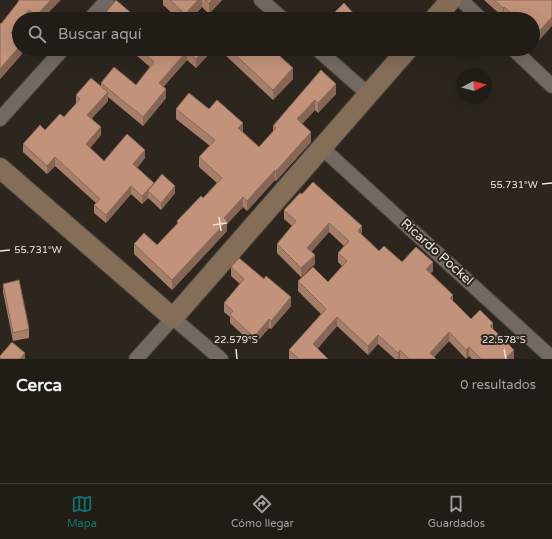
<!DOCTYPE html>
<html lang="es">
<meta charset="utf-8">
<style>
:root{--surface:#221c17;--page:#2e2924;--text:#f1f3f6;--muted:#a2a1a1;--line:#3f3a36;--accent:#0f766e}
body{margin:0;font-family:"Varela Round",sans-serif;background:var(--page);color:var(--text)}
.compass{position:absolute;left:456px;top:68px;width:36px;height:36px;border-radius:50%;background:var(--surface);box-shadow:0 4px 16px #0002;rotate:83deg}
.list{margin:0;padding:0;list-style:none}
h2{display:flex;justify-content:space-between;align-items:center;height:52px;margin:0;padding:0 16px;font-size:17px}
h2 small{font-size:13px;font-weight:400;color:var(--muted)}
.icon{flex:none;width:22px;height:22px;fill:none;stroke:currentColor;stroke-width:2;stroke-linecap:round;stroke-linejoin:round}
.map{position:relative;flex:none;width:552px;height:359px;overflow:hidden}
.search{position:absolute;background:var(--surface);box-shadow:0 4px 16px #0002;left:12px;right:12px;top:12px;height:44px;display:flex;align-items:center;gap:10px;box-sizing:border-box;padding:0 14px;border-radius:22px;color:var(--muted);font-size:15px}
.sheet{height:124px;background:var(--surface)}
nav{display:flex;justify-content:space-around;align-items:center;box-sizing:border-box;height:56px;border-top:1px solid var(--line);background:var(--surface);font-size:11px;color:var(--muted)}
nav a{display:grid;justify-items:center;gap:2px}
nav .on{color:var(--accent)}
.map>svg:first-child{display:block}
</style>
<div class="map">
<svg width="552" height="359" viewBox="0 0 552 359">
<rect width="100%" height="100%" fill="#2d261f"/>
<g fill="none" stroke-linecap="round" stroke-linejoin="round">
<!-- street casing -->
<g stroke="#48423d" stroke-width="16">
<g id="street">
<polyline points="261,0 283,19"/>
<polyline points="461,0 481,19"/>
<polyline points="90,19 107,0"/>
<polyline points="317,49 368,94"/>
<polyline points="513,49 552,86"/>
<polyline points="0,119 63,49"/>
<polyline points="321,147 552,358"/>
<polyline points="136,359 173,318 221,359"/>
</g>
</g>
<!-- secondary casing -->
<g stroke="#48423d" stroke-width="22">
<g id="secondary">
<polyline points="434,19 451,0"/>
<polyline points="0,168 173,318 408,49"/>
</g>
</g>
<!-- street -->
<use href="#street" stroke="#726962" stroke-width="14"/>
<!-- secondary -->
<use href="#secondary" stroke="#856e57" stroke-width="20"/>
</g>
<!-- wall -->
<g fill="#a77e69">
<polygon points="18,0 42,19 19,19 19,33 15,37 22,49 22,54 0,79 0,23 1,24 18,3"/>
<polygon points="163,0 222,0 209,14 202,7 191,19 168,19 173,14 163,5"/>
<polygon points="484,0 552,0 536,44 533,42 533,19 508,19 504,15 503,17"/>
<polygon points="129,49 212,49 212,51 196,68 187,60 163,87 166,98 143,126 108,97 108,101 92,118 101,135 90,148 104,161 145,158 137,168 154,184 175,193 161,210 148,198 142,204 131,194 106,223 94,213 94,205 96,203 55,166 47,174 23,152 23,144 45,130 64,117 76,104 76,95 101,86 101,83 136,85 150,67"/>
<polygon points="223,49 272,49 293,79 273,100 223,53"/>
<polygon points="321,70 336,94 318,113 315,110 302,124 311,142 276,181 275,180 247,211 243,207 227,224 227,231 172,290 134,254 134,244 157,245 177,224 177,221 203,198 217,183 199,167 199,157 210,146 176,119 176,109 209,109 243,132 259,147 273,132 273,126"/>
<polygon points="302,194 362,235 379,251 402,262 433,271 430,273 453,301 471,319 493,329 514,359 472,359 469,356 466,359 449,341 434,357 436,359 395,359 378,344 368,355 337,326 317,349 328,359 289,359 289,350 321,314 298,291 298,281 328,282 342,266 338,262 338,253 344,246 329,232 311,252 315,264 301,277 277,253 277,244 292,226 284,219 284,210"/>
<polygon points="231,267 291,306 271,329 269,328 254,345 230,323 230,317 224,312 224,303 240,284 231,276"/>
<polygon points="3,284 29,329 29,338 13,341 3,292"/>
</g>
<!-- shaded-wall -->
<g fill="#865">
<polygon points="51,0 61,0 42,19 36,19 36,16"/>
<polygon points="198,0 202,0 202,7 191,19 185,19 185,14"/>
<polygon points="212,0 222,0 209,14 209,3"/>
<polygon points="504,7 504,15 503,17 503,8"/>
<polygon points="29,10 29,19 22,19"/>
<polygon points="552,17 552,26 536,44 536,35"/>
<polygon points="19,23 19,33 11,43 11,33"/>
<polygon points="19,47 19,49 22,49 22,54 0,79 0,69"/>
<polygon points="205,49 212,49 212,51 196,68 196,59"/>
<polygon points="187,51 187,60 159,92 159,83"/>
<polygon points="293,68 293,79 273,100 273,90"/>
<polygon points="336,84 336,94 318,113 318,103"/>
<polygon points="166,89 166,98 143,126 143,117"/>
<polygon points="108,92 108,101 87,123 87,115"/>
<polygon points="315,100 315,110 297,129 297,119"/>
<polygon points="243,123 243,133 238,128"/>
<polygon points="101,127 101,135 86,152 86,144"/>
<polygon points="311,132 311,142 276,181 276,171"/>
<polygon points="145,150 145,158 133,172 133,164"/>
<polygon points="55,157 55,166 47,174 47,166"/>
<polygon points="275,170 275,180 247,211 247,201"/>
<polygon points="154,183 154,191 148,191 148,198 142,204 142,196"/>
<polygon points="131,186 131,194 106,223 106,215"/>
<polygon points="175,186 175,193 161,210 161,203"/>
<polygon points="243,197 243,207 227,224 227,231 172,290 172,280 224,218"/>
<polygon points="329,223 329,232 307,257 307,248"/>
<polygon points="362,226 362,236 358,231"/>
<polygon points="315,255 315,264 301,277 301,268"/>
<polygon points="433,262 433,271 426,278 426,269"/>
<polygon points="453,295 453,304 450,298"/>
<polygon points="291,297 291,306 271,329 271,321"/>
<polygon points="337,317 337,326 313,354 313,344"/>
<polygon points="269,319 269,328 254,345 254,337"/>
<polygon points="493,323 493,332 490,326"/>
<polygon points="449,332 449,341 432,359 430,353"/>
<polygon points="378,335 378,344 368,355 368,346"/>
<polygon points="469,347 469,356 466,359 466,350"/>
<polygon points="400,350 400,359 398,359 398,353"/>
<polygon points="514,350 514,359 505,359"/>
<polygon points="25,353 25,359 20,359"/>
</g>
<!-- building -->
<g fill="#c2927a" stroke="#865">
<polygon points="18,0 51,0 36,16 29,10 22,19 19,19 19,23 11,33 19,41 19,47 0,69 0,23 1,24 19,1"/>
<polygon points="116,0 138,19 105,19 102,17"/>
<polygon points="170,0 198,0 185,14"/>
<polygon points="205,0 212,0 209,3"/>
<polygon points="494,0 552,0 552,17 536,35 533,33 533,19 518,19 504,7 503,8"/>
<polygon points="344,3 356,16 353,19 330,19 329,18"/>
<polygon points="177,10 187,19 168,19"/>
<polygon points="140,49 205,49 196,59 187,51 159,83 166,89 143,117 101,83 114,67 136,85 154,62"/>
<polygon points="229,49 272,49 293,68 273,90"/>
<polygon points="321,70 336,84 318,103 315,100 297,119 311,132 276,171 275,170 247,201 243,197 224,218 227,221 172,280 134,244 144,233 157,245 178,223 177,221 201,196 203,198 222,178 199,157 215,140 176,109 189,93 209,109 217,100 243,123 238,128 259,147 276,128 273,126"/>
<polygon points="91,78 108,92 87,115 101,127 86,144 104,161 127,134 145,150 133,164 154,183 142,196 131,186 106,215 94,205 100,199 55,157 47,166 23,144 40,125 45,130 60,114 64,117 80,99 76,95"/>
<polygon points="162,174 175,186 161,203 148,191"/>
<polygon points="313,182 362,226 358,231 379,251 384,246 402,262 416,247 433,262 426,269 453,295 450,298 471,319 480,310 493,323 490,326 514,350 505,359 481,359 469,347 466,350 449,332 430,353 436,359 409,359 400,350 398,353 378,335 368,346 337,317 313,344 328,359 299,359 289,350 326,309 298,281 313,267 328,282 347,261 338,253 349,241 329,223 307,248 315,255 301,268 277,244 296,221 284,210 300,193 302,194"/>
<polygon points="239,258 264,279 266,276 291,297 271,321 269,319 254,337 230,315 233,311 224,303 244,279 231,267"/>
<polygon points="19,280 29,329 13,333 3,284"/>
<polygon points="12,342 25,353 20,359 0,359 0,356"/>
</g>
<!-- ticks -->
<path fill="none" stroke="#e9e5e0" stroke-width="1.5" d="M542 184 552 183M219 217 221 231M213 225 227 223M0 251 10 250M236 349 237 359M504 349 506 359"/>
<g text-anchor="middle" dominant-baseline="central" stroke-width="4" stroke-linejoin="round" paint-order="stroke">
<!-- street labels -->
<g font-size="13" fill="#e9e5e0" stroke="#2d261f">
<text transform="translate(437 252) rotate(42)">Ricardo Pockel</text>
</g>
</g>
<g font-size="10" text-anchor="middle" fill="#e9e5e0" stroke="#2d261f" stroke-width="4" stroke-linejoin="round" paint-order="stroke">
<text x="514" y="188">55.731°W</text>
<text x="38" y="253">55.731°W</text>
<text x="236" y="343">22.579°S</text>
<text x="504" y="343">22.578°S</text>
</g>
</svg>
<svg class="compass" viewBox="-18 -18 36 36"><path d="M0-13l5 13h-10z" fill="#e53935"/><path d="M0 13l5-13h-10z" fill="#a2a1a1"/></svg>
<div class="search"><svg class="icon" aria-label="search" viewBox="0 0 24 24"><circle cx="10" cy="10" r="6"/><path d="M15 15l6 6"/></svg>Buscar aquí</div>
</div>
<section class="sheet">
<h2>Cerca<small>0 resultados</small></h2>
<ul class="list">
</ul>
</section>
<nav>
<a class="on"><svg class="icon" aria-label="map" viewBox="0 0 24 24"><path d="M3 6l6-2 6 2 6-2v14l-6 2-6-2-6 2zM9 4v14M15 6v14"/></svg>Mapa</a>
<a><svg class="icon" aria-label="directions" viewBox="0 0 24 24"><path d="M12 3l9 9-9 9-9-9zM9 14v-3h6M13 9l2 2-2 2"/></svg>Cómo llegar</a>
<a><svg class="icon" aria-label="saved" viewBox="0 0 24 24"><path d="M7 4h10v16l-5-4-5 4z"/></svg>Guardados</a>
</nav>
